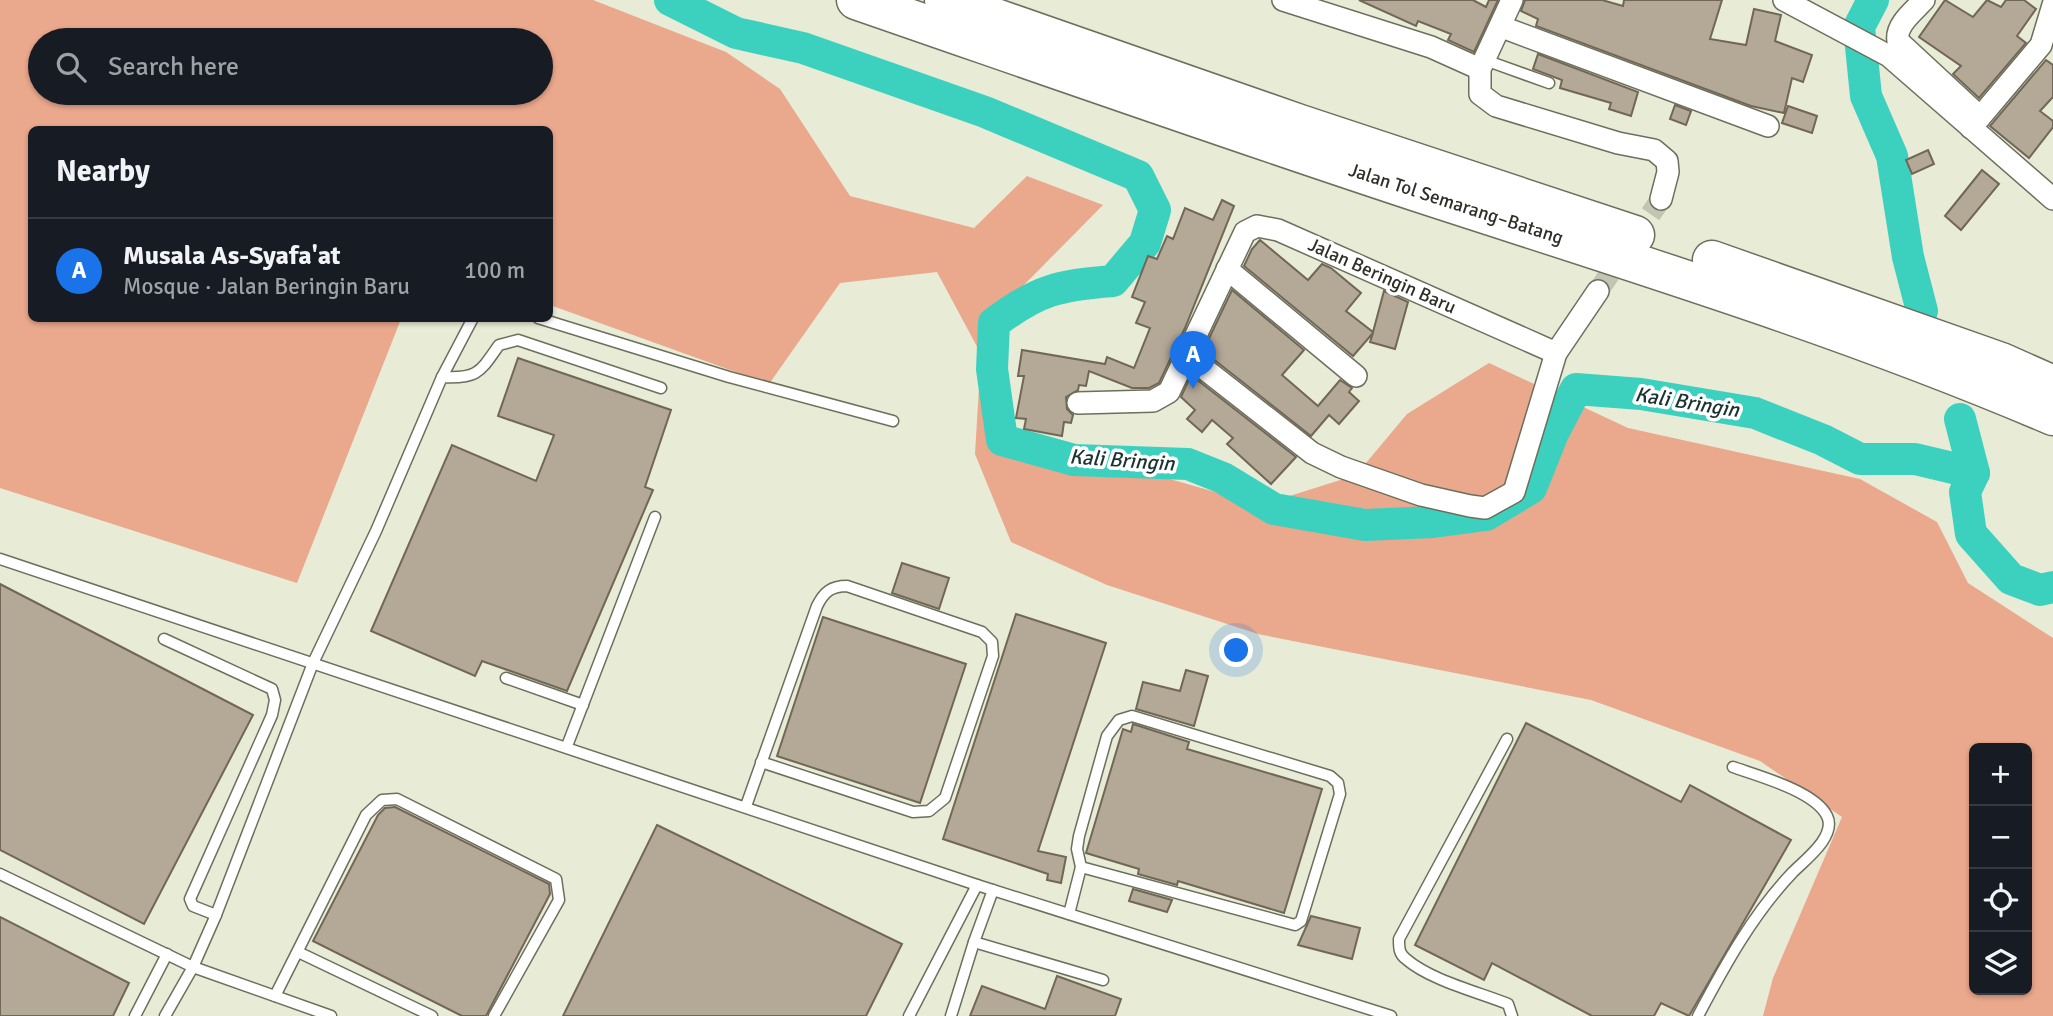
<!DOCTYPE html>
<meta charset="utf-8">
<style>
:root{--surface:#171b24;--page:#20242c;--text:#f1f3f6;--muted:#9ea1a6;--line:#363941;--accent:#1a73e8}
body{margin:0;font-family:Signika,sans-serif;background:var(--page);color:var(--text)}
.controls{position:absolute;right:21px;bottom:21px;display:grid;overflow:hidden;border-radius:10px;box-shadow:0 2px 5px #0004}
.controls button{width:63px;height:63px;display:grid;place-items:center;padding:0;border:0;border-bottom:2px solid var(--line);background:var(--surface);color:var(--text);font:35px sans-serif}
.you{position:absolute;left:1237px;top:651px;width:24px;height:24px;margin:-18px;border:5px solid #fff;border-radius:50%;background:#1a73e8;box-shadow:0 0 0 10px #1a73e833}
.badge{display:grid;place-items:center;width:46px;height:46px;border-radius:50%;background:var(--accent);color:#fff;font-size:23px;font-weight:700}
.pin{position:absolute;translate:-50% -58px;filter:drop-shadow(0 2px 4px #0008)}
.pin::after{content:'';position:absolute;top:37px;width:24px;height:21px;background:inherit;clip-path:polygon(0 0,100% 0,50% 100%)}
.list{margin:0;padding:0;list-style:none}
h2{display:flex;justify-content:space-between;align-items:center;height:91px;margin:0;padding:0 28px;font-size:30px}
h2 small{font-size:23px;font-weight:400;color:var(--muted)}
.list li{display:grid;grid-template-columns:46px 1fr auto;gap:21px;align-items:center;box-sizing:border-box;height:105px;padding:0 28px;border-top:2px solid var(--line)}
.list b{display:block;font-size:26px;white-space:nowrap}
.list p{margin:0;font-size:23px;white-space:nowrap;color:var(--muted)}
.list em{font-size:23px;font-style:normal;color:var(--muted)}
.icon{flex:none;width:38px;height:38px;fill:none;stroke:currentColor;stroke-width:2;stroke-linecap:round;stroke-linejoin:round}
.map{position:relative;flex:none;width:2053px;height:1016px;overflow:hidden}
.search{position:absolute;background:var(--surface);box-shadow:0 2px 5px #0004;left:28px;top:28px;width:525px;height:77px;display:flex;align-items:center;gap:18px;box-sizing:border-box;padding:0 24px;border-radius:38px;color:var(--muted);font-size:26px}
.panel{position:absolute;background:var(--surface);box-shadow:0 2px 5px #0004;left:28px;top:126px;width:525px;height:196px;border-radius:10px}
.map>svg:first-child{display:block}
</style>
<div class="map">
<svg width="2053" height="1016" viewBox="0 0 2053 1016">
<rect width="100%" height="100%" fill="#e8ebd6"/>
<!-- green -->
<path fill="#eaa88c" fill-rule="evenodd" d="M0 0H593L726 52 780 89 850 196 974 228 1027 176 1103 205 1018 291 1002 355 1013 424 1021 440 1056 459 1145 472 1261 505 1356 475 1407 414 1489 363 1628 428 1860 479 1937 522 1968 583 2053 638V1016H1763L1773 978 1842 817 1760 761 1591 700 1258 634 1107 585 1011 542 975 454 981 354 937 272 840 283 769 384 550 305V130H32V318L401 319 297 583 0 488ZM40 40H541V93H40ZM1974 748H2027V990H1974Z"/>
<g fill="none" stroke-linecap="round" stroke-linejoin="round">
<!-- river -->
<g stroke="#3cd1bf" stroke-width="32">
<path d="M670 0 736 33 803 48 985 112 1138 176 1155 210 1145 243 1113 281C1059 285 1038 290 994 323L992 369 1002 440 1074 460 1188 464 1223 478 1274 509 1365 525 1433 522 1486 515 1531 488 1553 433 1576 389 1641 394 1755 413 1823 440 1860 459H1915L1974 473 1965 492 1971 534 2011 579 2040 590 2053 587"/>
<polyline points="1873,0 1859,27 1866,96 1892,156 1908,257 1922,311"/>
<polyline points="1960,419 1974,473"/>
</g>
</g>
<!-- building -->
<g fill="#b4a897" stroke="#716756" stroke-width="2">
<polygon points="1359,0 1473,0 1486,7 1489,0 1498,0 1474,52 1448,40 1451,34 1418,21 1416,26"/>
<polygon points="1525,0 1602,0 1623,6 1624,0 1722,0 1710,39 1746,45 1754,9 1781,15 1775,41 1812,55 1803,82 1792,78 1784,113 1751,106 1536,26 1538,19 1521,11"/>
<polygon points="1945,0 1973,17 1987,0 2001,7 2006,0 2024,0 2036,9 2017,36 2026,43 1979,98 1953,74 1961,66 1919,37"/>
<polygon points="1538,54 1638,92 1631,116 1609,109 1611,103 1560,88 1562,80 1533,69"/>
<polygon points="2046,60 2053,65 2053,97 2040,111 2053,121 2053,127 2029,158 1990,126"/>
<polygon points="1675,105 1691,111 1686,125 1670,119"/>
<polygon points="1788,106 1817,116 1812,133 1782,123"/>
<polygon points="1928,150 1934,164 1912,174 1906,160"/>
<polygon points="1982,170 1999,184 1961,230 1945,216"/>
<polygon points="1222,200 1234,206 1185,328 1159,383 1149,388 1132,388 1089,371 1086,386 1079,385 1078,390 1066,397 1067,409 1073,415 1071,423 1064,422 1062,436 1024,429 1026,419 1016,418 1024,376 1018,376 1022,350 1105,364 1107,357 1134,368 1150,328 1136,323 1145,302 1132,297 1148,256 1157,259 1167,236 1173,239 1185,208 1213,220"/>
<polygon points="1260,240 1308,280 1322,264 1331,268 1361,293 1346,311 1373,332 1384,291 1408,302 1395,349 1370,342 1373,333 1353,356 1244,266 1252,249"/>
<polygon points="1232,290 1304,350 1282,375 1318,406 1340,380 1352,388 1349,392 1359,401 1339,424 1329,415 1311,436 1203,351"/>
<polygon points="518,358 671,410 645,487 653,490 567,691 482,661 475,676 371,631 452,445 536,481 554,435 498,416"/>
<polygon points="1191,375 1296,457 1271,484 1227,444 1233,438 1212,420 1202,432 1187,419 1195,410 1181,397"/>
<polygon points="902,563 949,578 939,609 892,593"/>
<polygon points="0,584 253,715 144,924 0,850"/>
<polygon points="1016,614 1106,643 1038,851 1066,857 1061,883 1047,880 1048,874 943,839"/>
<polygon points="823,617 966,664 920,803 777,756"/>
<polygon points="1186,670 1208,676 1194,726 1136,709 1143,682 1180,691"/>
<polygon points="1526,723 1681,802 1690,785 1791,840 1689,1016 1661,1003 1654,1016 1592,1016 1492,963 1484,980 1415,945"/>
<polygon points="1133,724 1189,742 1187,749 1322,789 1284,913 1178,881 1177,885 1138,874 1139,869 1086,853 1123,729 1131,732"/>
<polygon points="395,807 549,884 550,894 486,1016 462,1016 313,941 378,815 385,808"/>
<polygon points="657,825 902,944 866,1016 563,1016"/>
<polygon points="1133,889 1172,900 1167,912 1129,901"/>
<polygon points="1311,916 1360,928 1352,959 1298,945"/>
<polygon points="0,917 129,983 113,1016 0,1016"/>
<polygon points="1057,976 1121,999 1115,1016 970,1016 982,986 1045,1009"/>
</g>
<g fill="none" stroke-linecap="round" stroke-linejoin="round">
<!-- street-tunnel -->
<polyline stroke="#c3c5b3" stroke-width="21" stroke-dasharray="21 10" stroke-linecap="butt" points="1598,291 1661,199"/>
<!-- lane casing -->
<g stroke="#6c6f5c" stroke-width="13">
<g id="lane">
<polyline points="1485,60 1549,83"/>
<polyline points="538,318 729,377 893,421"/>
<polyline points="442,377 473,318"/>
<polyline points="0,559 977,885"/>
<polyline points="164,639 272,689 275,700 272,715 190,899 193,906 216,915"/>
<polyline points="506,678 583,705"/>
<path d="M1507 739 1399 939C1399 948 1399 954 1406 959 1430 980 1478 992 1508 1004L1512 1016"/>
<polyline points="567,746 655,517"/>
<path d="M746 806 817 606C824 592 831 586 847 586L982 632 992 642 993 656 945 798 929 811 913 812 761 762"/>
<polyline points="0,874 193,967 331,1016"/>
<polyline points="993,890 974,942 1103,980"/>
<polyline points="1069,914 1081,867 1295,925 1301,921 1340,794 1338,783 1330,776 1132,716 1119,720 1107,736 1079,836 1077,849 1081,867"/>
<polyline points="298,952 432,1016"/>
<polyline points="275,996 366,815 382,800 397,799 556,879 559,900 494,1016"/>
<polyline points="135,1016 167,954"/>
<path d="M165 1016 193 967 216 915 313 663 376 531 442 377C478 379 480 372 499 345L518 340 661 388"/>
<polyline points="909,1016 977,885 1391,1016"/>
<polyline points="951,1016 974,942"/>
<path d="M1698 1016C1725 965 1753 914 1793 872 1805 860 1837 836 1827 816 1815 791 1758 776 1733 767"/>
</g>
</g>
<!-- street casing -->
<g stroke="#6c6f5c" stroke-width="24">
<g id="street">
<polyline points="1283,0 1431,47 1480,69"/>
<polyline points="1512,0 1480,69 1480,94 1496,106 1618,143 1654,150 1667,161 1668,172 1661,199"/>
<polyline points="1784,0 1889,56 2053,199"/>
<path d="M1924 0C1914 11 1895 25 1898 41L1980 117"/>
<polyline points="1502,27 1768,126"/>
<polyline points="1971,128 2041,45 2053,5"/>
<polyline points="1227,269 1356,376"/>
<polyline points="1188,356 1312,453 1341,467 1421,495 1470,506 1485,508 1514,492 1556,353 1598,291"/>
<polyline points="1078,403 1153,401 1169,392 1245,232 1257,226 1278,230 1556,353"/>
</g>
</g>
<!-- highway casing -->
<g stroke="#6c6f5c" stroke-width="41">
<g id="highway">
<path d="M856 0C1047 66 1237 133 1429 196 1638 264 1850 329 2053 416"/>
<polyline points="944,0 1300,124 1635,235"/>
<polyline points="1712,260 2001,362 2053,385"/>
</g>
</g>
<!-- lane -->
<use href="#lane" stroke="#fff" stroke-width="10"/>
<!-- street -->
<use href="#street" stroke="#fff" stroke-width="21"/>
<!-- highway -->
<use href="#highway" stroke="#fff" stroke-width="38"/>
</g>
<g text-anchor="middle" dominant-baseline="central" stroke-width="7" stroke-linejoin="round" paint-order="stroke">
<!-- street labels -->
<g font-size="19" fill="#2e2f27" stroke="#fff">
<text transform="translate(1456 204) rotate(18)">Jalan Tol Semarang–Batang</text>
<text transform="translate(1382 276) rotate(24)">Jalan Beringin Baru</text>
</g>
<!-- water labels -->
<g font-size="21" font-style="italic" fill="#1b332f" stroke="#fff">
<text transform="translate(1687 402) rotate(9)">Kali Bringin</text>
<text transform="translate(1122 460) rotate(4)">Kali Bringin</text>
</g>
</g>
</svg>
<div class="controls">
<button>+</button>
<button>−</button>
<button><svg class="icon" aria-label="locate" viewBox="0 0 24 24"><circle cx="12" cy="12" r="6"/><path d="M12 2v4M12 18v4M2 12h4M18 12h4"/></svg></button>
<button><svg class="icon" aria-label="layers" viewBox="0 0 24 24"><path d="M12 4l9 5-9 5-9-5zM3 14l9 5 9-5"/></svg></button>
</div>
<div class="you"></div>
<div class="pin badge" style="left:1193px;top:389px">A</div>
<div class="search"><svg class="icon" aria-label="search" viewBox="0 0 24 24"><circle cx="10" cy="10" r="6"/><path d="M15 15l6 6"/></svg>Search here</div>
<section class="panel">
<h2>Nearby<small></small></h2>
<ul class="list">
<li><span class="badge">A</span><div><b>Musala As-Syafa'at</b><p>Mosque · Jalan Beringin Baru</p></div><em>100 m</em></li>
</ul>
</section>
</div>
